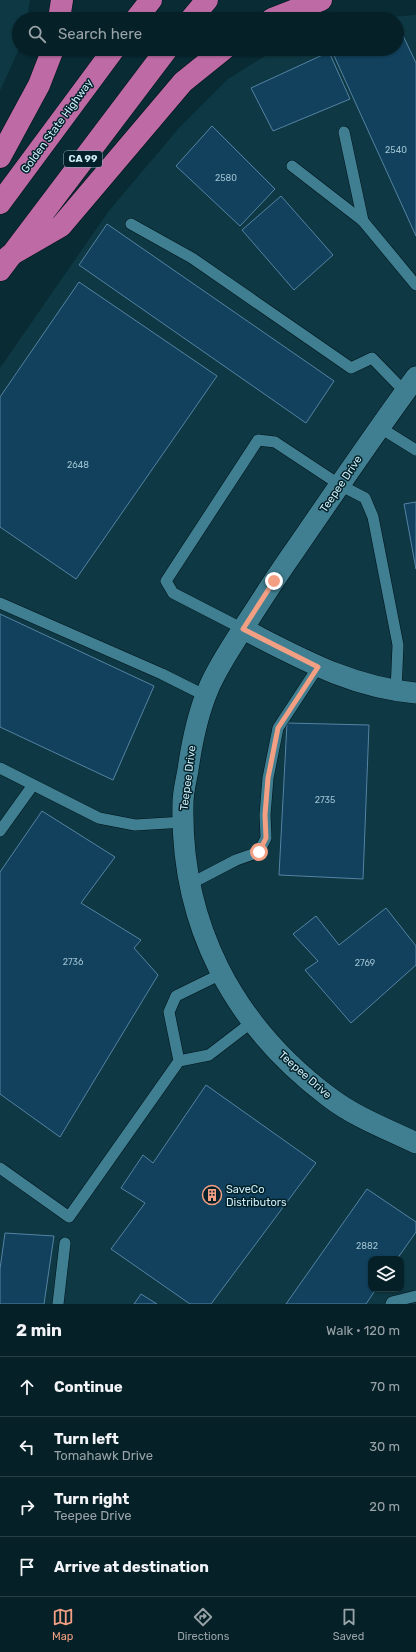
<!DOCTYPE html>
<meta charset="utf-8">
<style>
:root{--surface:#062027;--page:#142d33;--text:#f1f3f6;--muted:#98a3a7;--line:#273e44;--accent:#f39f83}
body{margin:0;font-family:Rubik,sans-serif;background:var(--page);color:var(--text)}
.controls{position:absolute;right:12px;bottom:12px;display:grid;overflow:hidden;border-radius:8px;box-shadow:0 1px 3px #0004}
.controls button{width:36px;height:36px;display:grid;place-items:center;padding:0;border:0;border-bottom:1px solid var(--line);background:var(--surface);color:var(--text);font:20px sans-serif}
.stop{position:absolute;width:12px;height:12px;margin:-9px;border:3px solid #f39f83;border-radius:50%;background:#fff}
.stop.end{background:#f39f83;border-color:#fff;box-shadow:0 1px 4px #0008}
.list{margin:0;padding:0;list-style:none}
h2{display:flex;justify-content:space-between;align-items:center;height:52px;margin:0;padding:0 16px;font-size:17px}
h2 small{font-size:13px;font-weight:400;color:var(--muted)}
.list li{display:grid;grid-template-columns:26px 1fr auto;gap:12px;align-items:center;box-sizing:border-box;height:60px;padding:0 16px;border-top:1px solid var(--line)}
.list b{display:block;font-size:15px;white-space:nowrap}
.list p{margin:0;font-size:13px;white-space:nowrap;color:var(--muted)}
.list em{font-size:13px;font-style:normal;color:var(--muted)}
.icon{flex:none;width:22px;height:22px;fill:none;stroke:currentColor;stroke-width:2;stroke-linecap:round;stroke-linejoin:round}
.map{position:relative;flex:none;width:416px;height:1304px;overflow:hidden}
.search{position:absolute;background:var(--surface);box-shadow:0 1px 3px #0004;left:12px;right:12px;top:12px;height:44px;display:flex;align-items:center;gap:10px;box-sizing:border-box;padding:0 14px;border-radius:22px;color:var(--muted);font-size:15px}
.sheet{height:292px;background:var(--surface)}
nav{display:flex;justify-content:space-around;align-items:center;box-sizing:border-box;height:56px;border-top:1px solid var(--line);background:var(--surface);font-size:11px;color:var(--muted)}
nav a{display:grid;justify-items:center;gap:2px}
nav .on{color:var(--accent)}
.map>svg:first-child{display:block}
</style>
<div class="map">
<svg width="416" height="1304" viewBox="0 0 416 1304">
<rect width="100%" height="100%" fill="#082b34"/>
<!-- built -->
<g fill="#0e3843" fill-rule="evenodd">
<polygon points="0,0 30,0 27,19 19,19 19,49 0,91"/>
<path d="M416 15V1304H0V368L108 212 178 129 228 79 277 49H397V19H364ZM371 1259H401V1289H371Z"/>
</g>
<!-- building -->
<g fill="#11415d" stroke="#5583a3">
<polygon points="397,23 416,63 416,236 331,49 397,49"/>
<polygon points="329,52 350,99 273,131 251,88"/>
<polygon points="212,126 275,189 240,226 176,166"/>
<polygon points="281,196 333,255 294,290 242,230"/>
<polygon points="107,224 334,381 306,423 79,265"/>
<polygon points="79,282 217,376 76,579 0,527 0,397"/>
<polygon points="416,502 416,569 404,504"/>
<polygon points="0,614 154,686 113,780 0,727"/>
<polygon points="287,723 369,725 363,879 279,875"/>
<polygon points="42,811 115,857 81,903 141,940 134,948 158,975 60,1137 0,1094 0,872"/>
<polygon points="386,908 416,946 416,965 351,1023 305,970 318,961 293,934 316,916 339,945"/>
<polygon points="206,1085 316,1163 211,1304 190,1304 111,1249 145,1203 121,1188 143,1155 153,1163"/>
<polygon points="367,1189 416,1222 416,1232 397,1259 371,1259 371,1289 376,1289 366,1304 286,1304"/>
<polygon points="5,1233 54,1236 44,1304 0,1304 0,1269"/>
<polygon points="141,1294 157,1304 134,1304"/>
</g>
<g fill="none" stroke-linecap="round" stroke-linejoin="round">
<!-- lane casing -->
<g stroke="#011218" stroke-width="12">
<g id="lane">
<polyline points="344,132 363,221"/>
<polyline points="292,166 363,221 416,285"/>
<polyline points="131,224 192,258 351,368 372,358 405,392"/>
<polyline points="379,427 416,450"/>
<polyline points="0,603 162,674 206,696"/>
<polyline points="243,629 173,593 166,581 258,440 275,442 340,485 365,498 373,517 398,645 396,691"/>
<polyline points="0,768 99,818 135,825 184,822"/>
<polyline points="0,831 33,785"/>
<polyline points="190,884 236,860 259,852 266,838 265,815 268,778 278,728 318,667"/>
<polyline points="179,1061 169,1012 176,996 221,974"/>
<polyline points="0,1168 69,1217 179,1061 209,1055 252,1022"/>
<polyline points="58,1304 65,1243"/>
<polyline points="391,1304 392,1302 416,1296"/>
</g>
</g>
<!-- street casing -->
<g stroke="#011218" stroke-width="22">
<g id="street">
<path d="M416 377C374 434 335 492 295 550 278 574 262 599 246 624 233 644 220 663 210 685 198 712 192 741 188 770 186 781 183 792 183 803 180 924 233 1025 329 1097 355 1117 387 1129 416 1143"/>
<path d="M243 629C300 658 350 687 416 693"/>
</g>
</g>
<!-- highway casing -->
<g stroke="#011218" stroke-width="23">
<g id="highway">
<polyline points="59,19 62,0"/>
<polyline points="136,19 151,0"/>
<polyline points="191,19 207,0"/>
<polyline points="272,19 321,0"/>
<polyline points="0,157 39,85 53,49"/>
<polyline points="0,203 114,49"/>
<polyline points="9,256 61,226 183,82 224,49"/>
<polyline points="0,270 167,49"/>
</g>
</g>
<!-- lane -->
<use href="#lane" stroke="#407f91" stroke-width="11"/>
<!-- street -->
<use href="#street" stroke="#407f91" stroke-width="21"/>
<!-- highway -->
<use href="#highway" stroke="#be6ba5" stroke-width="22"/>
</g>
<g fill="none" stroke-linecap="round" stroke-linejoin="round">
<!-- route -->
<polyline stroke="#f39f83" stroke-width="5" points="259,852 266,838 265,815 268,778 278,728 318,667 243,629 274,581"/>
</g>
<!-- icons -->
<defs>
<g id="building-ring" transform="scale(1)"><circle r="9.5" fill="#00212a" stroke="#f39f83" stroke-width="1.5"/><path d="M-4-6H4V6H1V3H-1V6H-4ZM-2.5-4.3h1.7v1.8h-1.7ZM.8-4.3h1.7v1.8H.8ZM-2.5-1h1.7V.8h-1.7ZM.8-1h1.7V.8H.8Z" fill="#f39f83"/></g>
</defs>
<g fill-rule="evenodd">
<use href="#building-ring" x="212" y="1195"/>
</g>
<g text-anchor="middle" dominant-baseline="central" stroke-width="3" stroke-linejoin="round" paint-order="stroke">
<!-- number labels -->
<g font-size="9" fill="#9ec1d0">
<text x="396" y="150">2540</text>
<text x="226" y="178">2580</text>
<text x="78" y="465">2648</text>
<text x="325" y="800">2735</text>
<text x="73" y="962">2736</text>
<text x="365" y="963">2769</text>
<text x="367" y="1246">2882</text>
</g>
<!-- shield labels -->
<rect fill="#00212a" stroke="#90afb9" stroke-width="1" x="64" y="151" width="38" height="16" rx="3"/>
<g font-size="10" font-weight="bold" fill="#cdecf6">
<text x="83" y="159">CA 99</text>
</g>
<!-- street labels -->
<g font-size="11" fill="#cdecf6" stroke="#00212a">
<text transform="translate(57 126) rotate(-54)">Golden State Highway</text>
<text transform="translate(341 484) rotate(-56)">Teepee Drive</text>
<text transform="translate(188 778) rotate(-83)">Teepee Drive</text>
<text transform="translate(305 1075) rotate(41)">Teepee Drive</text>
</g>
<!-- poi labels -->
<g font-size="11" fill="#cdecf6" stroke="#00212a" text-anchor="start">
<text x="226" y="1189">SaveCo<tspan x="226" dy="13">Distributors</tspan></text>
</g>
</g>
</svg>
<div class="controls">
<button><svg class="icon" aria-label="layers" viewBox="0 0 24 24"><path d="M12 4l9 5-9 5-9-5zM3 14l9 5 9-5"/></svg></button>
</div>
<div class="stop" style="left:259px;top:852px"></div>
<div class="stop end" style="left:274px;top:581px"></div>
<div class="search"><svg class="icon" aria-label="search" viewBox="0 0 24 24"><circle cx="10" cy="10" r="6"/><path d="M15 15l6 6"/></svg>Search here</div>
</div>
<section class="sheet">
<h2>2 min<small>Walk · 120 m</small></h2>
<ul class="list">
<li><svg class="icon" aria-label="ahead" viewBox="0 0 24 24"><path d="M12 20V5M6 11l6-6 6 6"/></svg><div><b>Continue</b></div><em>70 m</em></li>
<li><svg class="icon" aria-label="left" viewBox="0 0 24 24"><path d="M17 20v-9H6M10 6l-5 5 5 5"/></svg><div><b>Turn left</b><p>Tomahawk Drive</p></div><em>30 m</em></li>
<li><svg class="icon" aria-label="right" viewBox="0 0 24 24"><path d="M7 20v-9h11M14 6l5 5-5 5"/></svg><div><b>Turn right</b><p>Teepee Drive</p></div><em>20 m</em></li>
<li><svg class="icon" aria-label="arrive" viewBox="0 0 24 24"><path d="M6 21V4h12l-3 4 3 4H6"/></svg><div><b>Arrive at destination</b></div></li>
</ul>
</section>
<nav>
<a class="on"><svg class="icon" aria-label="map" viewBox="0 0 24 24"><path d="M3 6l6-2 6 2 6-2v14l-6 2-6-2-6 2zM9 4v14M15 6v14"/></svg>Map</a>
<a><svg class="icon" aria-label="directions" viewBox="0 0 24 24"><path d="M12 3l9 9-9 9-9-9zM9 14v-3h6M13 9l2 2-2 2"/></svg>Directions</a>
<a><svg class="icon" aria-label="saved" viewBox="0 0 24 24"><path d="M7 4h10v16l-5-4-5 4z"/></svg>Saved</a>
</nav>
